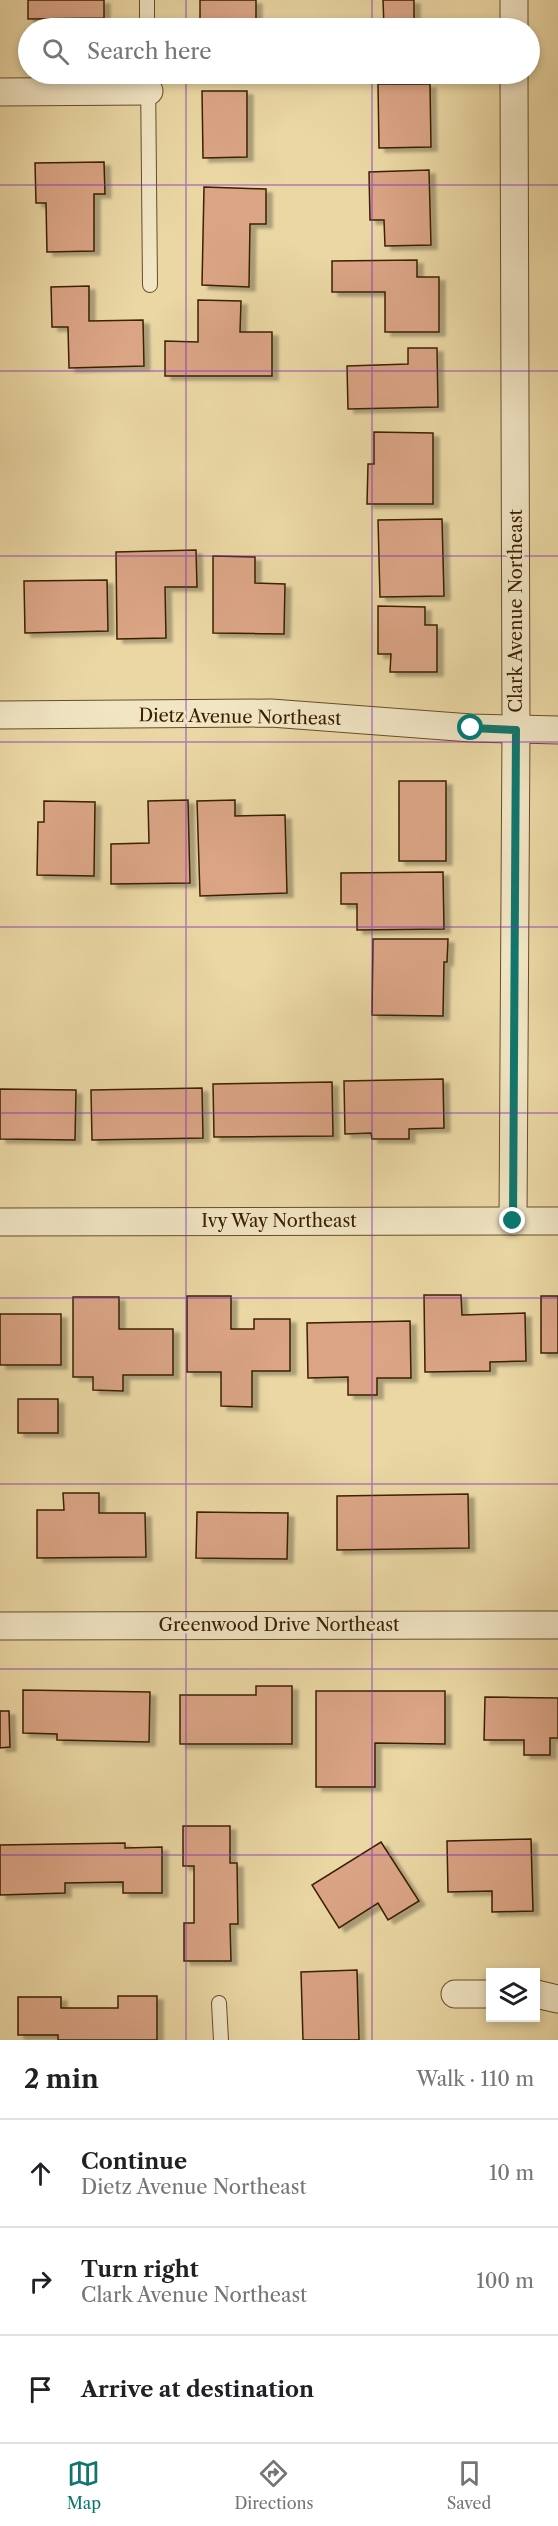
<!DOCTYPE html>
<meta charset="utf-8">
<style>
:root{--surface:#fff;--page:#f2f2f2;--text:#202124;--muted:#757577;--line:#e0e0e0;--accent:#0f766e}
body{margin:0;font-family:"Libre Caslon Text",serif;background:var(--page);color:var(--text)}
.controls{position:absolute;right:18px;bottom:18px;display:grid;overflow:hidden;border-radius:0px;box-shadow:0 3px 9px #0003}
.controls button{width:54px;height:54px;display:grid;place-items:center;padding:0;border:0;border-bottom:2px solid var(--line);background:var(--surface);color:var(--text);font:30px sans-serif}
.stop{position:absolute;width:18px;height:18px;margin:-14px;border:4px solid #0f766e;border-radius:50%;background:#fff}
.stop.end{background:#0f766e;border-color:#fff;box-shadow:0 2px 6px #0008}
.list{margin:0;padding:0;list-style:none}
h2{display:flex;justify-content:space-between;align-items:center;height:78px;margin:0;padding:0 24px;font-size:26px}
h2 small{font-size:20px;font-weight:400;color:var(--muted)}
.list li{display:grid;grid-template-columns:39px 1fr auto;gap:18px;align-items:center;box-sizing:border-box;height:108px;padding:0 24px;border-top:2px solid var(--line)}
.list b{display:block;font-size:22px;white-space:nowrap}
.list p{margin:0;font-size:20px;white-space:nowrap;color:var(--muted)}
.list em{font-size:20px;font-style:normal;color:var(--muted)}
.icon{flex:none;width:33px;height:33px;fill:none;stroke:currentColor;stroke-width:2;stroke-linecap:round;stroke-linejoin:round}
.map{position:relative;flex:none;width:558px;height:2040px;overflow:hidden}
.search{position:absolute;background:var(--surface);box-shadow:0 3px 9px #0003;left:18px;right:18px;top:18px;height:66px;display:flex;align-items:center;gap:15px;box-sizing:border-box;padding:0 21px;border-radius:33px;color:var(--muted);font-size:22px}
.sheet{height:402px;background:var(--surface)}
nav{display:flex;justify-content:space-around;align-items:center;box-sizing:border-box;height:84px;border-top:2px solid var(--line);background:var(--surface);font-size:16px;color:var(--muted)}
nav a{display:grid;justify-items:center;gap:3px}
nav .on{color:var(--accent)}
.map>svg:first-child{display:block}
</style>
<div class="map">
<svg width="558" height="2040" viewBox="0 0 558 2040">
<defs>
<filter id="shadow"><feDropShadow dx="6" dy="4" stdDeviation="1.5" flood-color="#0004"/></filter>
</defs>
<rect width="100%" height="100%" fill="#ead7a4"/>
<filter id="stains"><feTurbulence type="fractalNoise" baseFrequency=".00333" numOctaves="4"/><feColorMatrix values="0 0 0 0 .2 0 0 0 0 .09 0 0 0 0 .02 0 0 0 .5 -.17"/></filter>
<radialGradient id="worn" r=".72"><stop offset=".6" stop-color="#630" stop-opacity="0"/><stop offset="1" stop-color="#630" stop-opacity=".3"/></radialGradient>
<!-- building -->
<g fill="#daa485" stroke="#3a2001" stroke-width="1.5" filter="url(#shadow)">
<polygon points="28,0 104,0 104,18 28,19"/>
<polygon points="200,0 256,0 256,27 200,28"/>
<polygon points="383,0 414,0 414,25 430,25 430,28 384,28"/>
<polygon points="378,84 430,84 431,147 379,148"/>
<polygon points="202,91 247,91 247,157 203,158"/>
<polygon points="104,162 105,194 94,194 94,251 47,252 46,203 36,203 35,163"/>
<polygon points="429,170 431,245 385,246 384,220 370,220 369,172"/>
<polygon points="204,187 266,189 266,224 250,224 249,287 202,285"/>
<polygon points="417,260 417,277 439,277 439,332 385,332 385,292 332,292 332,261"/>
<polygon points="89,286 89,321 143,320 144,366 69,368 68,327 52,327 51,287"/>
<polygon points="198,300 241,301 240,332 272,332 272,376 165,376 165,341 198,342"/>
<polygon points="408,348 437,348 438,407 348,409 347,366 408,364"/>
<polygon points="374,432 433,433 433,504 367,504 368,464 374,464"/>
<polygon points="442,519 444,596 380,597 378,520"/>
<polygon points="196,550 197,587 165,587 166,638 117,639 116,552"/>
<polygon points="213,556 255,557 255,583 285,584 284,634 213,633"/>
<polygon points="107,580 108,631 25,633 24,581"/>
<polygon points="378,606 425,607 425,625 437,625 437,672 390,672 391,654 378,654"/>
<rect x="399" y="781" width="47" height="80"/>
<polygon points="188,800 190,883 111,884 111,844 149,843 148,801"/>
<polygon points="235,800 235,816 285,815 287,893 200,896 197,801"/>
<polygon points="44,801 95,802 94,876 37,875 38,822 44,822"/>
<polygon points="443,872 444,929 357,930 357,904 341,904 341,873"/>
<polygon points="373,939 448,939 447,962 444,962 443,1016 372,1015"/>
<polygon points="443,1079 444,1128 409,1129 409,1139 372,1139 371,1133 345,1134 344,1081"/>
<polygon points="332,1082 333,1136 214,1137 213,1084"/>
<polygon points="202,1088 203,1138 92,1140 91,1090"/>
<polygon points="0,1089 76,1090 75,1140 0,1139"/>
<polygon points="424,1295 461,1295 462,1315 525,1313 526,1361 490,1362 490,1371 425,1372"/>
<polygon points="187,1296 231,1296 231,1329 254,1329 254,1319 290,1319 290,1371 252,1371 252,1407 221,1406 221,1372 187,1372"/>
<rect x="541" y="1296" width="17" height="57"/>
<polygon points="73,1297 119,1297 119,1329 173,1329 173,1375 123,1375 123,1391 93,1390 93,1377 73,1377"/>
<rect x="0" y="1314" width="61" height="51"/>
<polygon points="410,1321 411,1378 377,1378 377,1395 348,1395 348,1377 308,1378 307,1323"/>
<rect x="18" y="1399" width="40" height="34"/>
<polygon points="63,1493 99,1493 99,1513 145,1513 146,1557 37,1558 37,1510 64,1510"/>
<polygon points="468,1494 469,1548 337,1550 337,1496"/>
<polygon points="197,1512 288,1513 287,1559 196,1558"/>
<polygon points="256,1686 292,1686 292,1744 180,1744 180,1695 256,1695"/>
<polygon points="23,1690 150,1692 149,1742 57,1740 57,1734 23,1733"/>
<polygon points="316,1691 445,1691 445,1744 375,1743 375,1787 316,1787"/>
<polygon points="485,1697 558,1698 558,1738 550,1738 550,1755 524,1755 524,1740 484,1740"/>
<polygon points="0,1711 9,1711 10,1747 0,1748"/>
<polygon points="183,1826 230,1826 230,1863 237,1863 238,1924 230,1924 231,1961 184,1961 184,1923 194,1923 194,1866 183,1866"/>
<polygon points="531,1839 533,1911 492,1912 492,1891 448,1892 447,1841"/>
<polygon points="381,1842 419,1901 388,1920 378,1903 339,1928 312,1885"/>
<polygon points="125,1843 125,1848 162,1847 162,1893 123,1893 123,1882 65,1883 65,1893 0,1895 0,1845"/>
<polygon points="357,1970 359,2040 303,2040 301,1972"/>
<polygon points="118,1996 157,1996 157,2040 58,2040 58,2035 18,2035 18,1997 61,1997 61,2008 118,2008"/>
</g>
<g fill="none" stroke-linecap="round" stroke-linejoin="round">
<!-- service casing -->
<g stroke="#664e2a" stroke-width="16">
<g id="service">
<polyline points="147,0 147,28"/>
<polyline points="148,74 150,285"/>
<polyline points="219,2003 221,2040"/>
</g>
</g>
<!-- minor casing -->
<g stroke="#664e2a" stroke-width="29">
<g id="minor">
<polyline points="514,0 514,28"/>
<polyline points="0,92 149,91"/>
<polyline points="0,715 271,713 471,728 558,730"/>
<polyline points="513,1221 516,730 514,74"/>
<polyline points="0,1222 558,1221"/>
<polyline points="0,1626 558,1625"/>
<polyline points="455,1994 490,1994"/>
<polyline points="536,1994 558,1999"/>
</g>
</g>
<!-- service -->
<use href="#service" stroke="#f1e5c4" stroke-width="14"/>
<!-- minor -->
<use href="#minor" stroke="#f1e5c4" stroke-width="27"/>
</g>
<g fill="none" stroke-linecap="round" stroke-linejoin="round">
<!-- route -->
<polyline stroke="#0f766e" stroke-width="8" points="471,728 516,730 513,1221"/>
</g>
<!-- grid -->
<path fill="none" stroke="#7b2cbf" stroke-width="1.5" stroke-opacity="0.55" d="M186 0V28M372 0V28M186 74V2040M372 74V2040M0 185H558M0 371H558M0 556H558M0 742H558M0 927H558M0 1113H558M0 1298H558M0 1484H558M0 1669H558M0 1855H558"/>
<g text-anchor="middle" dominant-baseline="central" stroke-width="5" stroke-linejoin="round" paint-order="stroke">
<!-- street labels -->
<g font-size="18" fill="#3a2001" stroke="#f1e5c4">
<text transform="translate(516 611) rotate(-90)">Clark Avenue Northeast</text>
<text transform="translate(240 717) rotate(1)">Dietz Avenue Northeast</text>
<text x="279" y="1221">Ivy Way Northeast</text>
<text x="279" y="1625">Greenwood Drive Northeast</text>
</g>
</g>
<rect width="100%" height="100%" filter="url(#stains)"/>
<rect width="100%" height="100%" fill="url(#worn)"/>
</svg>
<div class="controls">
<button><svg class="icon" aria-label="layers" viewBox="0 0 24 24"><path d="M12 4l9 5-9 5-9-5zM3 14l9 5 9-5"/></svg></button>
</div>
<div class="stop" style="left:471px;top:728px"></div>
<div class="stop end" style="left:513px;top:1221px"></div>
<div class="search"><svg class="icon" aria-label="search" viewBox="0 0 24 24"><circle cx="10" cy="10" r="6"/><path d="M15 15l6 6"/></svg>Search here</div>
</div>
<section class="sheet">
<h2>2 min<small>Walk · 110 m</small></h2>
<ul class="list">
<li><svg class="icon" aria-label="ahead" viewBox="0 0 24 24"><path d="M12 20V5M6 11l6-6 6 6"/></svg><div><b>Continue</b><p>Dietz Avenue Northeast</p></div><em>10 m</em></li>
<li><svg class="icon" aria-label="right" viewBox="0 0 24 24"><path d="M7 20v-9h11M14 6l5 5-5 5"/></svg><div><b>Turn right</b><p>Clark Avenue Northeast</p></div><em>100 m</em></li>
<li><svg class="icon" aria-label="arrive" viewBox="0 0 24 24"><path d="M6 21V4h12l-3 4 3 4H6"/></svg><div><b>Arrive at destination</b></div></li>
</ul>
</section>
<nav>
<a class="on"><svg class="icon" aria-label="map" viewBox="0 0 24 24"><path d="M3 6l6-2 6 2 6-2v14l-6 2-6-2-6 2zM9 4v14M15 6v14"/></svg>Map</a>
<a><svg class="icon" aria-label="directions" viewBox="0 0 24 24"><path d="M12 3l9 9-9 9-9-9zM9 14v-3h6M13 9l2 2-2 2"/></svg>Directions</a>
<a><svg class="icon" aria-label="saved" viewBox="0 0 24 24"><path d="M7 4h10v16l-5-4-5 4z"/></svg>Saved</a>
</nav>
